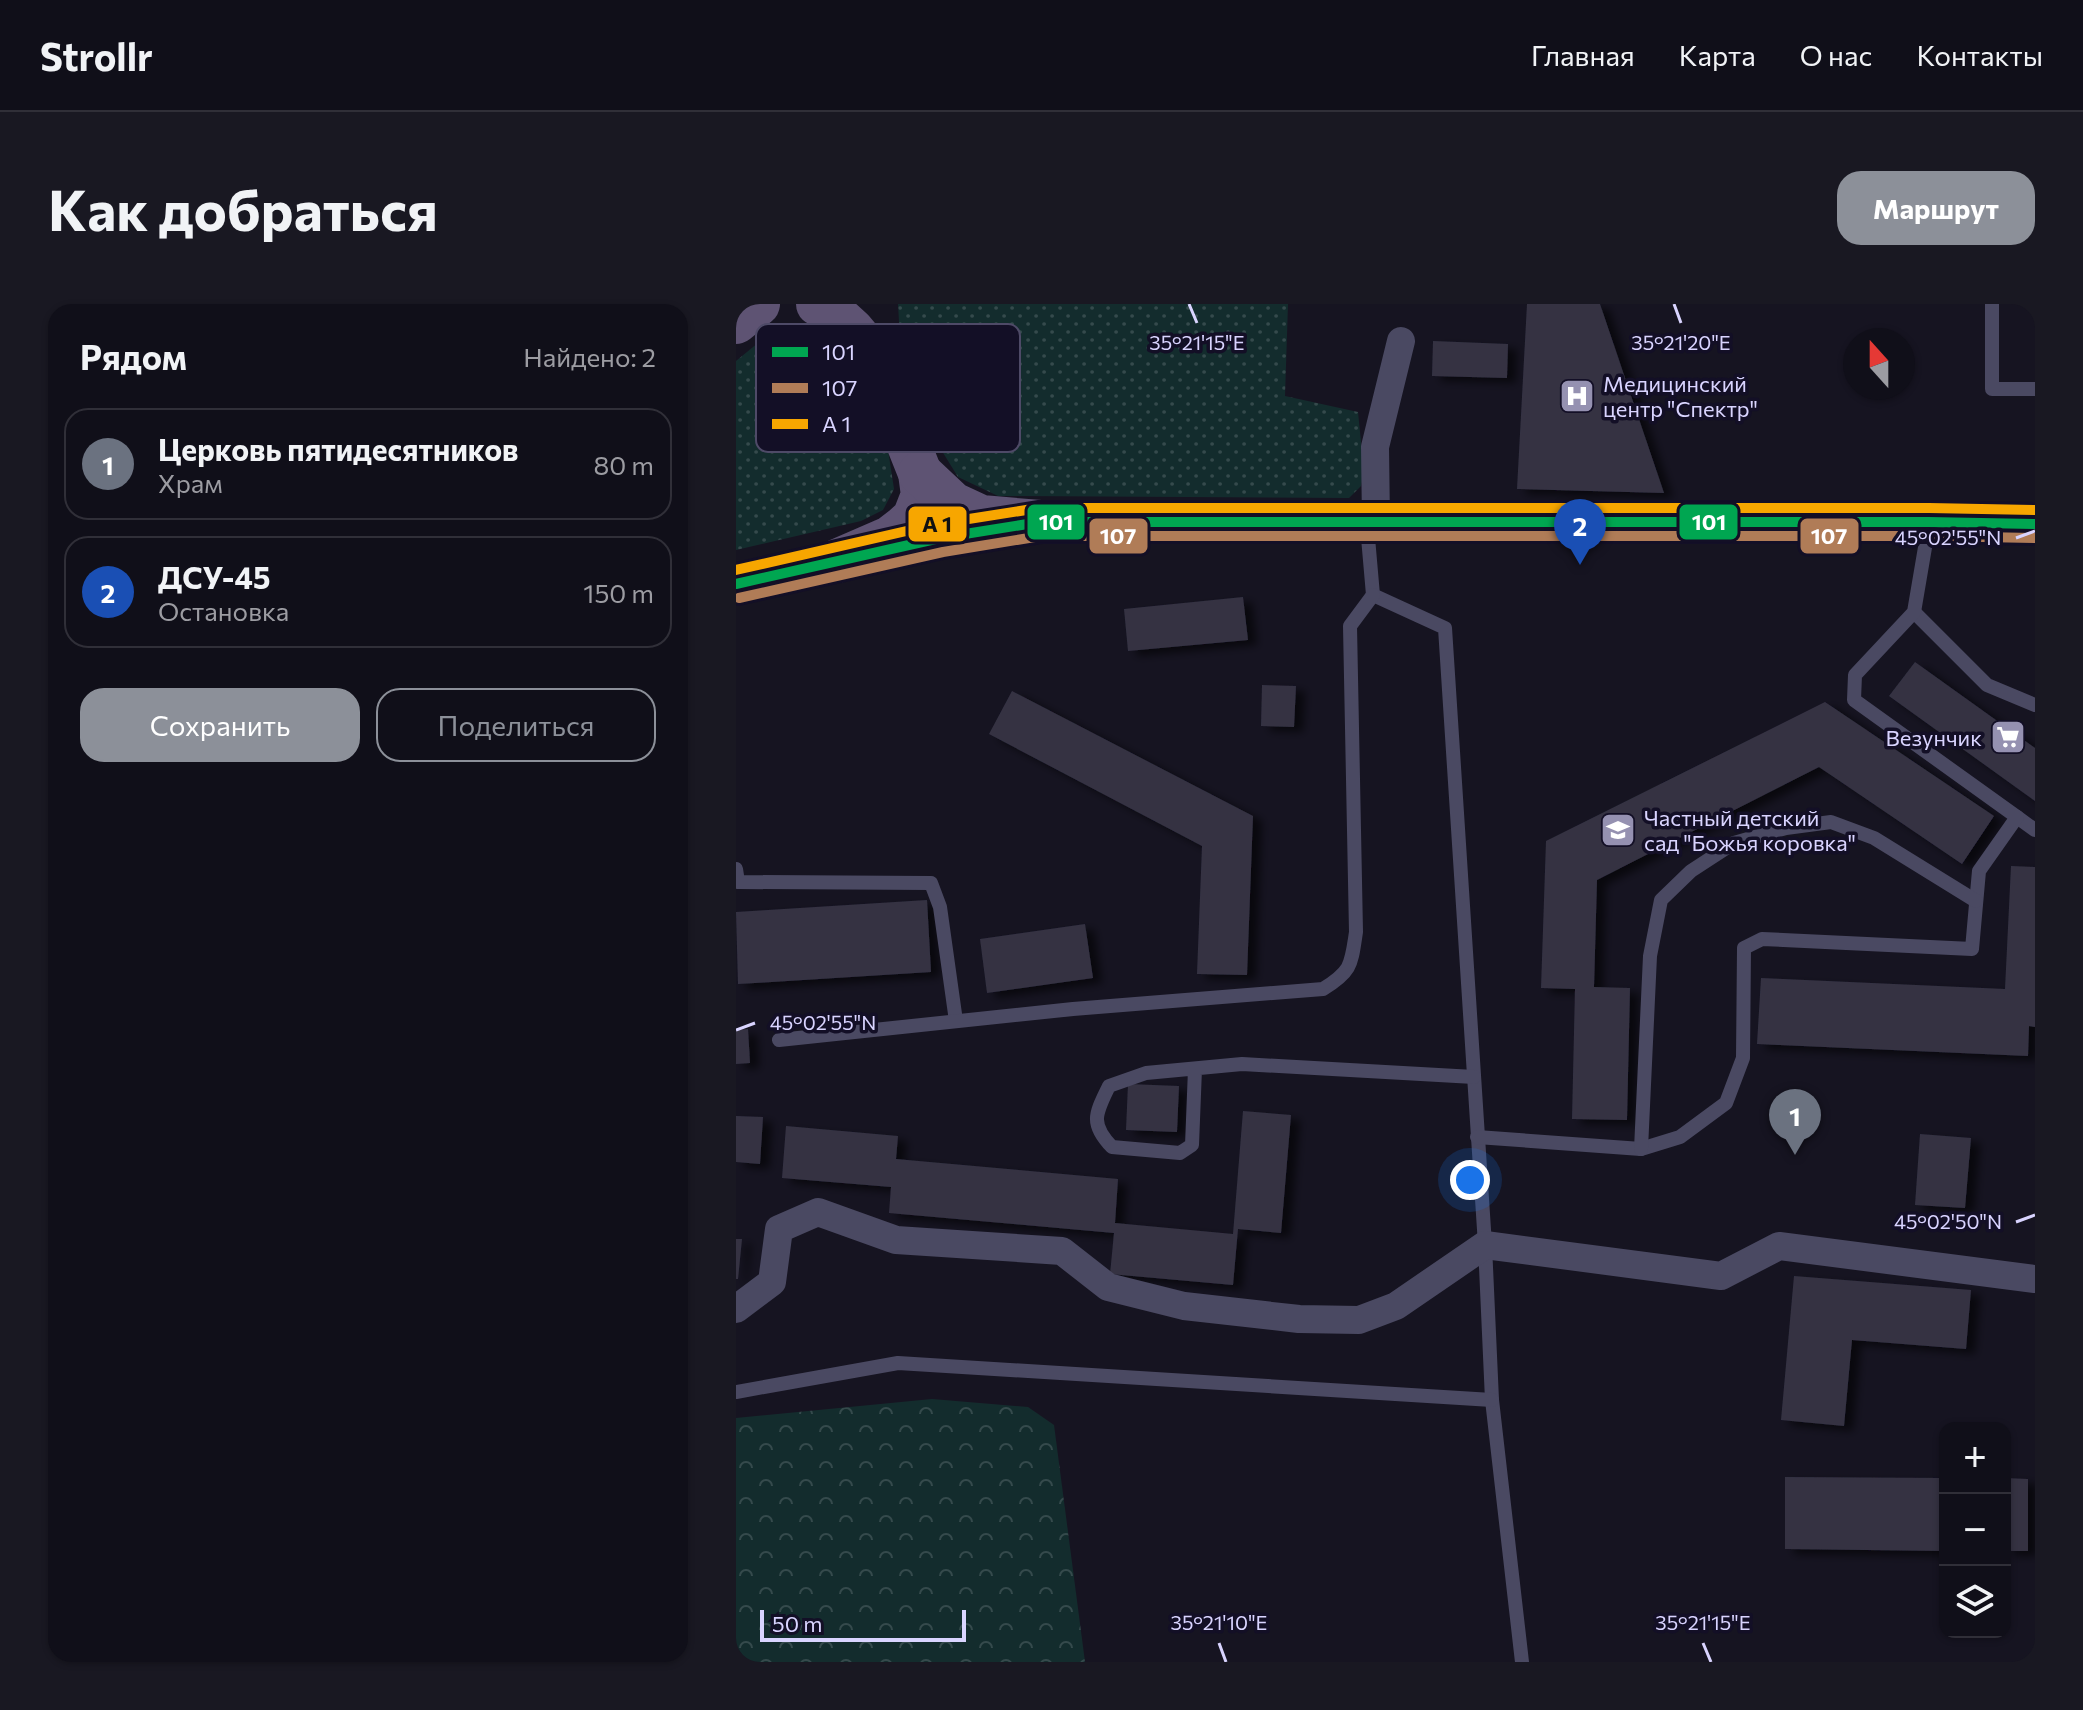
<!DOCTYPE html>
<html lang="ru">
<meta charset="utf-8">
<style>
:root{--surface:#100f19;--page:#191822;--text:#f1f3f6;--muted:#9c9ca2;--line:#302f38;--accent:#8c9099}
body{margin:0;font-family:Commissioner,sans-serif;background:var(--page);color:var(--text)}
.controls{position:absolute;right:24px;bottom:24px;display:grid;overflow:hidden;border-radius:16px;box-shadow:0 2px 6px #0004}
.controls button{width:72px;height:72px;display:grid;place-items:center;padding:0;border:0;border-bottom:2px solid var(--line);background:var(--surface);color:var(--text);font:40px sans-serif}
.compass{position:absolute;left:1107px;top:24px;width:72px;height:72px;border-radius:50%;background:var(--surface);box-shadow:0 2px 6px #0004;rotate:339deg}
.scale{position:absolute;left:24px;bottom:20px;width:206px;box-sizing:border-box;padding-left:8px;border:4px solid #d9d4ff;border-top:0;font-size:22px;line-height:28px;white-space:nowrap;color:#d9d4ff;-webkit-text-stroke:6px #130f26;paint-order:stroke}
.you{position:absolute;left:734px;top:876px;width:28px;height:28px;margin:-20px;border:6px solid #fff;border-radius:50%;background:#1a73e8;box-shadow:0 0 0 12px #1a73e833}
.badge{display:grid;place-items:center;width:52px;height:52px;border-radius:50%;background:var(--accent);color:#fff;font-size:26px;font-weight:700}
.pin{position:absolute;translate:-50% -66px;filter:drop-shadow(0 2px 4px #0008)}
.pin::after{content:'';position:absolute;top:42px;width:28px;height:24px;background:inherit;clip-path:polygon(0 0,100% 0,50% 100%)}
.list{margin:0;padding:0;list-style:none}
h2{display:flex;justify-content:space-between;align-items:center;height:104px;margin:0;padding:0 32px;font-size:34px}
h2 small{font-size:26px;font-weight:400;color:var(--muted)}
.list li{display:grid;grid-template-columns:52px 1fr auto;gap:24px;align-items:center;box-sizing:border-box;height:112px;margin:0 16px 16px;padding:0 16px;border:2px solid var(--line);border-radius:24px}
.list b{display:block;font-size:30px;white-space:nowrap}
.list p{margin:0;font-size:26px;white-space:nowrap;color:var(--muted)}
.list em{font-size:26px;font-style:normal;color:var(--muted)}
.actions{display:flex;gap:16px;padding:24px 32px}
.actions a{flex:1;padding:18px 0;border:2px solid var(--accent);border-radius:24px;text-align:center;font-size:28px;color:var(--accent)}
.actions .main{background:var(--accent);color:#fff}
.icon{flex:none;width:44px;height:44px;fill:none;stroke:currentColor;stroke-width:2;stroke-linecap:round;stroke-linejoin:round}
.map{position:relative;flex:none;width:1299px;height:1358px;overflow:hidden;border-radius:24px}
header{display:flex;align-items:center;gap:48px;box-sizing:border-box;height:112px;padding:0 40px;background:var(--surface);border-bottom:2px solid var(--line)}
header strong{font-size:38px}
nav{display:flex;gap:44px;margin-inline-start:auto;font-size:28px}
.intro{display:flex;align-items:center;justify-content:space-between;box-sizing:border-box;height:192px;padding:0 48px}
h1{margin:0;font-size:56px}
.button{padding:20px 36px;border-radius:24px;background:var(--accent);color:#fff;font-size:28px;font-weight:700}
main{display:flex;gap:48px;padding:0 48px}
aside{flex:1;background:var(--surface);border-radius:24px;box-shadow:0 2px 6px #0004}
.map>svg:first-child{display:block}
</style>
<header>
<strong>Strollr</strong>
<nav><a>Главная</a><a>Карта</a><a>О нас</a><a>Контакты</a></nav>
</header>
<div class="intro"><h1>Как добраться</h1><a class="button">Маршрут</a></div>
<main>
<aside>
<h2>Рядом<small>Найдено: 2</small></h2>
<ul class="list">
<li><span class="badge" style="background:#6b7280">1</span><div><b>Церковь пятидесятников</b><p>Храм</p></div><em>80 m</em></li>
<li><span class="badge" style="background:#1a4fb4">2</span><div><b>ДСУ-45</b><p>Остановка</p></div><em>150 m</em></li>
</ul>
<div class="actions"><a class="main">Сохранить</a><a>Поделиться</a></div>
</aside>
<div class="map">
<svg width="1299" height="1358" viewBox="0 0 1299 1358">
<defs>
<pattern id="grass-dots" width="8" height="8" patternUnits="userSpaceOnUse" patternTransform="scale(2)"><rect width="8" height="8" fill="#132c2d"/><path d="M2 2h.1M6 6h.1" fill="none" stroke="#354a4c" stroke-width="1.8" stroke-linecap="round"/></pattern>
<pattern id="forest-crowns" width="20" height="18" patternUnits="userSpaceOnUse" patternTransform="scale(2)"><rect width="20" height="18" fill="#132c2d"/><path d="M2 6a3 3 0 1 1 6 0M12 15a3 3 0 1 1 6 0" fill="none" stroke="#354a4c"/></pattern>
<filter id="shadow"><feDropShadow dx="9" dy="5" stdDeviation="4" flood-color="#0009"/></filter>
</defs>
<rect width="100%" height="100%" fill="#161421"/>
<!-- grass -->
<g fill="url(#grass-dots)">
<polygon points="162,0 552,0 549,92 622,108 628,168 625,182 613,194 262,192 222,173 185,113 165,52"/>
<polygon points="54,23 79,28 104,47 121,65 152,146 158,185 147,206 125,217 0,246 0,57 28,34"/>
</g>
<!-- forest -->
<polygon fill="url(#forest-crowns)" points="196,1095 292,1103 318,1121 349,1358 0,1358 0,1114"/>
<!-- building -->
<g fill="#343243" filter="url(#shadow)">
<polygon points="791,0 864,0 928,189 781,185"/>
<polygon points="697,37 772,40 771,74 696,72"/>
<polygon points="507,293 512,336 392,347 388,305"/>
<polygon points="1179,358 1299,444 1299,497 1153,392"/>
<polygon points="526,381 560,382 558,423 525,422"/>
<polygon points="276,387 517,512 511,671 461,670 466,542 253,430"/>
<polygon points="1089,398 1258,512 1226,560 1083,463 861,576 858,683 894,684 891,816 836,815 839,685 805,684 810,537"/>
<polygon points="1275,562 1299,563 1299,723 1293,722 1292,752 1021,740 1025,674 1269,685"/>
<polygon points="191,596 195,668 2,680 0,608"/>
<polygon points="349,620 357,674 251,689 244,635"/>
<polygon points="12,725 14,759 0,760 0,726"/>
<polygon points="392,780 443,782 441,828 390,826"/>
<polygon points="507,807 555,811 545,929 502,925 497,981 374,970 378,929 153,909 155,883 46,874 50,822 162,832 160,855 382,875 379,919 497,930"/>
<polygon points="0,812 27,813 24,860 0,858"/>
<polygon points="1184,830 1235,834 1229,904 1179,901"/>
<polygon points="0,935 6,935 2,975 0,975"/>
<polygon points="1058,972 1235,986 1230,1045 1116,1036 1108,1122 1045,1116"/>
<polygon points="1049,1173 1209,1174 1209,1247 1049,1245"/>
<polygon points="1269,1174 1292,1175 1292,1247 1269,1247"/>
</g>
<g fill="none" stroke-linecap="round" stroke-linejoin="round">
<!-- service -->
<g stroke="#4a4962" stroke-width="14">
<polyline points="1256,0 1256,85 1299,85"/>
<polyline points="631,222 637,291 709,324 749,941 756,1096 786,1358"/>
<polyline points="1178,308 1251,381 1299,401"/>
<polyline points="1281,513 1299,526"/>
<polyline points="0,565 2,578 195,579 204,603 220,717"/>
<path d="M43 736 337 705 587 685C616 667 615 661 620 628L614 322 637 291"/>
<path d="M459 765 456 841 444 849 376 843C353 819 360 809 373 782L410 769 506 760 738 773"/>
<polyline points="741,833 905,845 944,833 990,799 1007,754 1008,644 1026,635 1236,645 1243,567 1281,513 1118,396 1119,371 1178,308 1193,220"/>
<polyline points="905,845 914,652 925,596 955,567 998,539 1050,524 1095,518 1138,534 1240,597"/>
<polyline points="0,1088 162,1059 756,1096"/>
</g>
<!-- minor -->
<g stroke="#4a4962" stroke-width="28">
<polyline points="640,218 639,143 665,37"/>
<polyline points="0,1005 36,978 43,925 82,908 160,936 326,947 372,983 448,1002 563,1015 623,1016 660,1002 749,941 985,972 1043,942 1299,975"/>
</g>
<!-- secondary -->
<polyline stroke="#575674" stroke-width="40" points="0,280 204,234 304,218 1193,218 1299,220"/>
<!-- primary -->
<g stroke="#5e5373" stroke-width="44">
<polyline points="82,0 92,4 116,26 137,51 184,169 187,191 178,214 167,224 154,234 101,257"/>
<polyline points="0,18 22,0"/>
<polyline points="184,169 217,200 245,213 304,218"/>
</g>
<!-- bus-1 casing -->
<g stroke="#130f26" stroke-width="16">
<polyline id="bus-1" points="0,280 204,234 304,218 1193,218 1299,220"/>
</g>
<!-- bus-2 casing -->
<g stroke="#130f26" stroke-width="16">
<polyline id="bus-2" points="3,294 207,248 305,232 1193,232 1299,234"/>
</g>
<!-- bus-3 casing -->
<g stroke="#130f26" stroke-width="16">
<polyline id="bus-3" points="0,266 201,220 303,204 1193,204 1299,206"/>
</g>
<!-- bus-1 -->
<use href="#bus-1" stroke="#00a651" stroke-width="10"/>
<!-- bus-2 -->
<use href="#bus-2" stroke="#b07c57" stroke-width="10"/>
<!-- bus-3 -->
<use href="#bus-3" stroke="#f7a600" stroke-width="10"/>
</g>
<!-- ticks -->
<path fill="none" stroke="#d9d4ff" stroke-width="3" d="M453 0 461 19M938 0 945 19M1280 234 1299 227M0 726 19 719M1280 918 1299 911M483 1339 490 1358M967 1339 975 1358"/>
<!-- icons -->
<defs>
<g id="hospital-square" transform="scale(1.8)"><rect x="-9" y="-9" width="18" height="18" rx="4" fill="#9591b1" stroke="#130f26"/><path d="M-5-5h3v3.5h4V-5h3V5h-3V1.5h-4V5h-3Z" fill="#fff"/></g>
<g id="supermarket-square" transform="scale(1.8)"><rect x="-9" y="-9" width="18" height="18" rx="4" fill="#9591b1" stroke="#130f26"/><path d="M-6-5.5h2.5l.6 2H6L4.5 2H-2.5L-4.4-4H-6ZM-1.5 3.2a1.3 1.3 0 1 0 .1 0ZM3 3.2a1.3 1.3 0 1 0 .1 0Z" fill="#fff"/></g>
<g id="school-square" transform="scale(1.8)"><rect x="-9" y="-9" width="18" height="18" rx="4" fill="#9591b1" stroke="#130f26"/><path d="M0-5L7-2L0 1L-7-2ZM-4 1L0 2.5L4 1V4Q0 6-4 4Z" fill="#fff"/></g>
</defs>
<g fill-rule="evenodd">
<use href="#hospital-square" x="841" y="92"/>
<use href="#supermarket-square" x="1272" y="433"/>
<use href="#school-square" x="882" y="526"/>
</g>
<g text-anchor="middle" dominant-baseline="central" stroke-width="7" stroke-linejoin="round" paint-order="stroke">
<!-- poi labels -->
<g font-size="22" fill="#d9d4ff" stroke="#130f26" text-anchor="start">
<text x="867" y="79">Медицинский<tspan x="867" dy="25">центр "Спектр"</tspan></text>
<text x="1246" y="433" text-anchor="end">Везунчик</text>
<text x="908" y="513">Частный детский<tspan x="908" dy="25">сад "Божья коровка"</tspan></text>
</g>
</g>
<!-- legend -->
<rect x="20" y="20" width="264" height="128" rx="12" fill="#130f26" stroke="#4e4a67" stroke-width="2"/>
<rect x="36" y="43" width="36" height="10" fill="#00a651"/>
<rect x="36" y="79" width="36" height="10" fill="#b07c57"/>
<rect x="36" y="115" width="36" height="10" fill="#f7a600"/>
<g font-size="22" fill="#d9d4ff">
<text x="86" y="56">101</text>
<text x="86" y="92">107</text>
<text x="86" y="128">A 1</text>
</g>
<g font-size="20" text-anchor="middle" fill="#d9d4ff" stroke="#130f26" stroke-width="7" stroke-linejoin="round" paint-order="stroke">
<text x="945" y="46">35°21'20"E</text>
<text x="461" y="46">35°21'15"E</text>
<text x="1212" y="241">45°02'55"N</text>
<text x="87" y="726">45°02'55"N</text>
<text x="1212" y="925">45°02'50"N</text>
<text x="483" y="1326">35°21'10"E</text>
<text x="967" y="1326">35°21'15"E</text>
</g>
<g stroke="#130f26" stroke-width="3">
<rect x="290" y="199" width="60" height="38" rx="8" fill="#00a651"/>
<rect x="942" y="199" width="61" height="38" rx="8" fill="#00a651"/>
<rect x="171" y="201" width="61" height="38" rx="8" fill="#f7a600"/>
<rect x="352" y="213" width="61" height="38" rx="8" fill="#b07c57"/>
<rect x="1063" y="213" width="61" height="38" rx="8" fill="#b07c57"/>
</g>
<g font-size="22" text-anchor="middle" font-weight="bold" fill="#fff">
<text x="320" y="226">101</text>
<text x="973" y="226">101</text>
<text x="382" y="240">107</text>
<text x="1093" y="240">107</text>
</g>
<g font-size="22" text-anchor="middle" font-weight="bold" fill="#111">
<text x="201" y="228">A 1</text>
</g>
</svg>
<div class="controls">
<button>+</button>
<button>−</button>
<button><svg class="icon" aria-label="layers" viewBox="0 0 24 24"><path d="M12 4l9 5-9 5-9-5zM3 14l9 5 9-5"/></svg></button>
</div>
<svg class="compass" viewBox="-18 -18 36 36"><path d="M0-13l5 13h-10z" fill="#e53935"/><path d="M0 13l5-13h-10z" fill="#9c9ca2"/></svg>
<div class="scale">50 m</div>
<div class="you"></div>
<div class="pin badge" style="left:1059px;top:851px;background:#6b7280">1</div>
<div class="pin badge" style="left:844px;top:261px;background:#1a4fb4">2</div>
</div>
</main>
